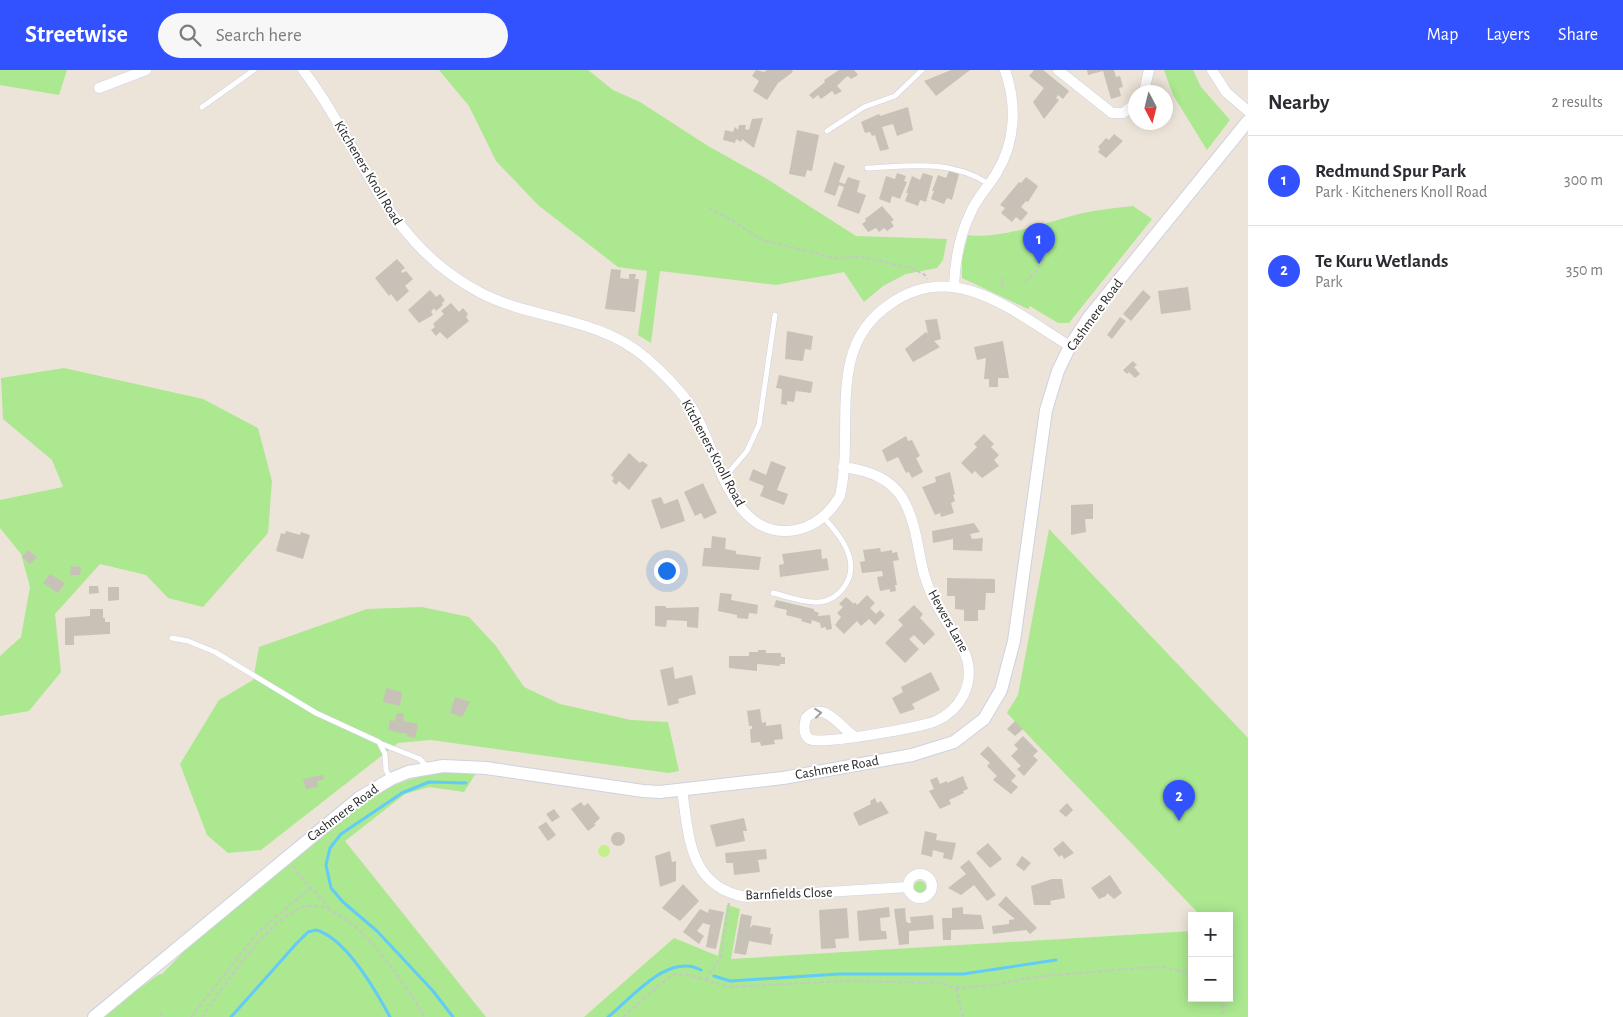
<!DOCTYPE html>
<meta charset="utf-8">
<style>
:root{--surface:#fff;--page:#f7f7f7;--text:#2b2b33;--muted:#7c7c81;--line:#e1e1e2;--accent:#3352ff}
body{margin:0;font-family:"Alegreya Sans",sans-serif;background:var(--page);color:var(--text)}
.controls{position:absolute;right:15px;bottom:15px;display:grid;overflow:hidden;border-radius:0px;box-shadow:0 2px 12px #0003}
.controls button{width:45px;height:45px;display:grid;place-items:center;padding:0;border:0;border-bottom:1px solid var(--line);background:var(--surface);color:var(--text);font:25px sans-serif}
.compass{position:absolute;left:1128px;top:15px;width:45px;height:45px;border-radius:50%;background:var(--surface);box-shadow:0 2px 12px #0003;rotate:173deg}
.you{position:absolute;left:666px;top:500px;width:18px;height:18px;margin:-12px;border:4px solid #fff;border-radius:50%;background:#1a73e8;box-shadow:0 0 0 8px #1a73e833}
.badge{display:grid;place-items:center;width:32px;height:32px;border-radius:50%;background:var(--accent);color:#fff;font-size:16px;font-weight:700}
.pin{position:absolute;translate:-50% -41px;filter:drop-shadow(0 1px 2px #0008)}
.pin::after{content:'';position:absolute;top:26px;width:18px;height:15px;background:inherit;clip-path:polygon(0 0,100% 0,50% 100%)}
.list{margin:0;padding:0;list-style:none}
h2{display:flex;justify-content:space-between;align-items:center;height:65px;margin:0;padding:0 20px;font-size:21px}
h2 small{font-size:16px;font-weight:400;color:var(--muted)}
.list li{display:grid;grid-template-columns:32px 1fr auto;gap:15px;align-items:center;box-sizing:border-box;height:90px;padding:0 20px;border-top:1px solid var(--line)}
.list b{display:block;font-size:19px;white-space:nowrap}
.list p{margin:0;font-size:16px;white-space:nowrap;color:var(--muted)}
.list em{font-size:16px;font-style:normal;color:var(--muted)}
.icon{flex:none;width:28px;height:28px;fill:none;stroke:currentColor;stroke-width:2;stroke-linecap:round;stroke-linejoin:round}
.map{position:relative;flex:none;width:1248px;height:947px;overflow:hidden}
header{display:flex;align-items:center;gap:30px;box-sizing:border-box;height:70px;padding:0 25px;background:var(--accent);color:#fff}
header strong{font-size:24px}
nav{display:flex;gap:28px;margin-inline-start:auto;font-size:18px}
.search{width:350px;height:45px;background:var(--page);display:flex;align-items:center;gap:12px;box-sizing:border-box;padding:0 18px;border-radius:28px;color:var(--muted);font-size:19px}
main{display:flex}
aside{flex:1;background:var(--surface)}
.map>svg:first-child{display:block}
</style>
<header>
<strong>Streetwise</strong>
<div class="search"><svg class="icon" aria-label="search" viewBox="0 0 24 24"><circle cx="10" cy="10" r="6"/><path d="M15 15l6 6"/></svg>Search here</div>
<nav><a>Map</a><a>Layers</a><a>Share</a></nav>
</header>
<main>
<div class="map">
<svg width="1248" height="947" viewBox="0 0 1248 947">
<rect width="100%" height="100%" fill="#ece4d8"/>
<!-- green -->
<g fill="#abe890">
<polygon points="0,0 67,0 59,25 0,15"/>
<polygon points="439,0 588,0 613,20 640,32 708,76 767,109 856,166 947,169 943,190 937,198 906,204 883,216 864,232 844,202 776,215 660,201 651,273 638,265 647,201 618,197 538,135 496,91 469,36"/>
<polygon points="1164,0 1193,0 1201,17 1230,50 1207,80 1173,25"/>
<path d="M1133 136 1152 149 1069 253H1058L1030 236 1028 239 962 208V189L968 165C997 170 1049 152 1079 144 1096 140 1115 138 1133 136Z"/>
<polygon points="64,298 203,329 258,358 272,411 268,463 203,537 168,528 146,505 100,494 55,544 61,602 29,641 0,646 0,586 21,567 30,517 21,484 0,458 0,430 63,417 52,390 3,349 1,308"/>
<polygon points="1049,459 1248,668 1248,947 584,947 674,868 718,886 727,835 740,839 731,889 1192,861 1192,928 1229,928 1229,846 1201,846 1007,643 1018,625"/>
<polygon points="422,537 469,547 496,576 524,617 560,634 631,650 668,652 679,701 669,703 431,670 398,673 261,780 228,783 207,765 180,694 219,630 253,610 259,577 367,539"/>
<path d="M452 702 476 703 464 722 429 717 405 724 345 771 486 947H100L158 905 162 904 192 873 361 734C393 714 415 704 452 702Z"/>
<circle cx="920" cy="817" r="6"/>
</g>
<!-- pitch -->
<circle fill="#c2f08a" cx="604" cy="781" r="6"/>
<g fill="none" stroke-linecap="round" stroke-linejoin="round">
<!-- stream -->
<g stroke="#62cbf8" stroke-width="3">
<polyline points="714,906 730,911 839,904 963,904 1056,890"/>
<path d="M231 947 296 874 308 862 316 860C346 868 376 921 390 947"/>
<polyline points="453,947 433,921 377,861 343,832 331,818 326,795 330,778 341,764 402,723 429,712 466,713"/>
<path d="M608 947C632 928 668 882 701 900"/>
</g>
</g>
<!-- building -->
<g fill="#c7c1b8">
<polygon points="756,0 764,2 767,0 792,0 793,2 778,13 767,30 753,21 759,11 752,6"/>
<polygon points="839,0 854,0 858,5 851,9 848,6 845,8 837,16 842,21 835,25 832,21 821,29 818,25 813,29 809,25 825,12 824,10"/>
<polygon points="951,0 970,0 936,26 924,11"/>
<polygon points="1034,0 1043,0 1069,21 1063,29 1058,25 1056,28 1059,30 1044,49 1033,32 1044,18 1029,6"/>
<polygon points="1087,0 1114,0 1116,7 1120,6 1123,17 1119,18 1121,26 1111,29 1103,1 1088,5"/>
<polygon points="908,37 913,60 897,66 893,54 882,57 889,79 880,81 875,65 872,66 870,62 865,63 861,52 879,44 880,46"/>
<polygon points="763,48 754,78 742,69 741,72 736,69 735,73 723,70 725,60 733,62 735,57 738,60 739,55 746,55 745,59 749,60 752,49"/>
<polygon points="797,60 819,65 812,101 807,100 805,107 789,104"/>
<polygon points="1114,64 1123,71 1106,88 1098,82 1100,79 1098,77 1106,68 1109,70"/>
<polygon points="834,92 845,96 839,112 845,114 848,107 860,111 857,122 866,125 859,144 837,136 844,117 839,115 835,126 824,122"/>
<polygon points="949,101 959,104 952,130 947,128 944,134 931,129 934,121 932,121 938,105 946,108"/>
<polygon points="897,103 906,106 904,111 907,112 900,129 892,126 890,133 879,129 886,106 895,109"/>
<polygon points="923,103 933,106 926,132 920,130 918,136 905,131 908,123 906,123 912,106 920,110"/>
<polygon points="1026,107 1038,116 1028,132 1026,131 1021,137 1028,143 1021,151 1016,147 1012,152 1001,143 1005,138 1000,135 1019,112 1021,113"/>
<polygon points="882,136 894,150 891,152 894,156 887,161 884,158 879,162 876,158 868,162 862,154 866,151 865,149"/>
<polygon points="397,189 405,198 401,201 403,203 406,201 413,209 405,216 409,221 397,232 391,224 389,226 375,208"/>
<polygon points="611,199 621,200 620,208 629,209 629,204 636,204 635,209 639,209 635,242 605,239"/>
<polygon points="1188,217 1191,240 1161,244 1158,221"/>
<polygon points="430,220 436,227 440,224 445,230 442,233 443,235 436,241 434,238 431,242 433,245 419,253 408,240"/>
<polygon points="1143,220 1151,227 1131,251 1123,244"/>
<polygon points="451,233 459,242 463,238 468,244 466,247 469,251 447,269 440,262 436,266 431,260 435,257 433,254 444,244 441,241"/>
<polygon points="1120,247 1126,251 1112,269 1107,265"/>
<polygon points="937,249 941,269 934,271 940,277 913,292 905,279 926,262 928,264 925,250"/>
<polygon points="787,261 813,266 811,280 805,279 803,291 785,289"/>
<polygon points="1003,271 1009,308 998,308 998,317 989,317 989,309 984,309 986,288 977,290 974,277"/>
<polygon points="1133,291 1137,295 1134,297 1140,304 1135,308 1129,302 1127,304 1123,300"/>
<polygon points="779,305 813,312 811,323 796,321 794,332 787,331 787,335 781,334 782,319 776,318"/>
<polygon points="984,364 994,374 991,377 999,385 994,390 999,396 982,408 975,401 972,404 961,393 977,377 974,374"/>
<polygon points="906,366 908,371 912,370 920,386 916,388 923,402 912,408 909,402 906,403 898,387 887,392 882,380"/>
<polygon points="629,383 640,393 642,391 648,395 629,420 619,411 616,415 612,411 614,408 611,405"/>
<polygon points="771,391 786,397 777,420 788,424 784,435 760,426 764,416 749,410 753,399 766,405"/>
<polygon points="950,402 955,424 953,425 955,431 951,433 954,443 941,447 940,443 935,445 922,417 936,412 935,407"/>
<polygon points="703,413 717,443 704,449 701,443 695,446 684,422"/>
<polygon points="661,427 664,434 678,429 685,451 661,459 651,430"/>
<polygon points="1093,434 1093,449 1085,449 1086,462 1071,465 1071,435"/>
<polygon points="974,453 980,462 970,464 972,469 983,468 982,481 953,480 953,469 933,473 932,461"/>
<polygon points="286,461 300,465 301,462 310,465 303,489 276,481 281,463 285,464"/>
<polygon points="712,466 726,468 725,479 736,481 736,484 761,487 759,500 702,496 704,478 711,478"/>
<polygon points="880,478 881,482 892,480 892,483 897,482 899,490 893,491 897,515 895,515 896,521 890,522 890,519 880,521 877,507 883,506 882,501 862,503 860,492 865,491 863,480"/>
<polygon points="821,479 822,489 827,488 829,500 780,507 779,495 784,494 782,484"/>
<polygon points="28,480 37,487 30,494 22,487"/>
<polygon points="71,496 81,497 80,505 70,505"/>
<polygon points="50,504 65,513 58,523 43,513"/>
<polygon points="947,508 995,509 995,523 986,523 985,540 978,540 978,551 964,551 964,540 955,539 955,526 947,526"/>
<polygon points="89,516 98,516 99,523 89,524"/>
<polygon points="108,517 119,517 119,530 108,531"/>
<polygon points="720,523 732,524 731,530 758,535 757,544 749,543 748,549 737,548 737,545 718,541"/>
<polygon points="867,525 875,533 870,538 876,544 880,540 885,545 875,555 869,549 861,556 857,551 844,564 835,555 841,547 837,543 843,537 839,534 846,527 854,534 855,532 857,535"/>
<polygon points="776,530 814,539 814,541 819,543 818,546 830,545 832,559 826,560 826,557 821,558 820,553 812,550 811,554 801,551 802,549 786,545 787,540 774,537"/>
<polygon points="914,535 923,544 920,548 935,564 924,575 914,565 909,569 919,579 905,593 885,573 903,555 898,550"/>
<polygon points="655,536 666,536 666,538 699,537 698,558 687,557 687,551 667,550 666,557 655,556"/>
<polygon points="90,539 103,539 103,548 105,548 105,552 110,552 110,564 74,566 74,575 65,575 65,548 90,546"/>
<polygon points="758,580 766,580 766,583 781,583 781,587 785,587 785,594 780,594 780,596 757,594 757,601 729,598 729,586 749,586 749,582 758,582"/>
<polygon points="673,597 675,609 692,605 696,624 678,629 679,633 668,636 660,600"/>
<polygon points="931,602 940,620 912,634 915,639 900,644 892,628 903,622 901,617"/>
<polygon points="386,618 402,622 400,636 383,632"/>
<polygon points="455,627 470,632 462,647 450,643"/>
<polygon points="760,639 762,653 766,652 766,656 781,654 783,669 774,670 775,674 761,676 760,672 751,673 750,659 752,659 752,656 749,656 747,641"/>
<polygon points="397,643 404,644 403,651 418,654 415,668 407,666 407,664 388,660 390,650 395,651"/>
<polygon points="1015,651 1023,659 1015,666 1007,659"/>
<polygon points="1023,666 1038,681 1033,686 1038,690 1024,706 1017,699 1021,696 1011,686 1018,679 1014,675"/>
<polygon points="988,676 1016,706 1011,711 1018,717 1011,724 993,710 997,706 987,696 990,693 980,684"/>
<polygon points="323,705 324,709 317,711 318,717 306,719 303,709"/>
<polygon points="963,706 968,719 963,721 964,723 949,730 951,734 940,739 929,721 934,719 930,710 937,707 940,714 947,711 947,713"/>
<polygon points="875,728 877,733 881,731 889,743 859,756 853,743 871,734 870,731"/>
<polygon points="581,732 584,736 588,733 600,748 594,754 596,755 588,761 571,739"/>
<polygon points="1067,733 1073,740 1066,747 1059,741"/>
<polygon points="554,739 560,747 552,752 546,744"/>
<polygon points="744,748 747,761 743,761 745,771 716,777 710,755"/>
<polygon points="546,752 556,765 548,771 538,757"/>
<polygon points="925,761 937,764 936,770 956,773 952,790 943,788 944,783 933,780 932,787 921,784"/>
<circle cx="618" cy="769" r="7"/>
<polygon points="1063,771 1074,783 1064,789 1062,785 1059,787 1053,779"/>
<polygon points="988,773 1002,789 990,798 976,783"/>
<polygon points="766,779 767,789 758,790 760,802 734,805 733,793 726,793 725,783"/>
<polygon points="670,781 672,792 676,791 676,811 660,817 655,786"/>
<polygon points="1022,786 1031,793 1024,801 1016,795"/>
<polygon points="969,790 996,825 987,831 974,815 961,825 948,818 966,804 960,797"/>
<polygon points="1110,805 1122,823 1114,829 1107,823 1106,826 1099,829 1091,818"/>
<polygon points="1052,809 1062,809 1065,828 1050,831 1051,835 1034,835 1031,816"/>
<polygon points="683,814 699,831 680,851 662,838"/>
<polygon points="1006,826 1037,858 1030,864 1026,860 993,864 992,856 1009,854 1009,850 1015,849 998,835"/>
<polygon points="889,837 890,847 880,848 881,861 886,861 887,869 859,871 857,841"/>
<polygon points="963,837 963,844 981,845 984,859 951,860 951,870 943,870 942,848 952,848 952,838"/>
<polygon points="847,838 849,868 835,869 836,878 821,879 819,840"/>
<polygon points="905,838 906,851 908,853 911,853 910,847 933,845 934,859 909,861 909,874 899,875 894,839"/>
<polygon points="700,839 708,843 709,839 724,842 716,879 706,877 710,855 703,853 697,861 704,866 699,874 683,862"/>
<polygon points="741,844 752,846 750,858 753,855 771,858 770,864 773,864 771,875 749,871 746,885 734,883"/>
</g>
<g fill="none" stroke-linecap="round" stroke-linejoin="round">
<!-- service casing -->
<g stroke="#ced1e3" stroke-width="6">
<g id="service">
<polyline points="202,37 254,0"/>
<polyline points="827,61 864,37 895,26 922,0"/>
<path d="M867 98C911 96 950 89 989 114"/>
<polyline points="725,407 747,381 759,355 775,245"/>
<path d="M773 523C786 526 801 532 814 532 823 533 833 529 839 523 865 497 843 468 823 447"/>
<polyline points="172,568 188,571 215,582 316,643 379,672 385,684 386,700 390,708"/>
<polyline points="382,674 420,689 427,697"/>
</g>
</g>
<!-- minor casing -->
<g stroke="#ced1e3" stroke-width="11">
<g id="minor">
<path d="M303 0C364 80 383 172 481 223 533 250 596 246 645 287 662 302 680 319 692 338 718 380 730 472 796 460 816 456 830 443 840 426 850 381 840 333 851 289 857 266 871 247 890 234 955 188 1015 243 1070 276"/>
<polyline points="1058,0 1112,43 1123,43 1136,33"/>
<polyline points="1212,0 1226,22 1248,41"/>
<polyline points="99,18 146,0"/>
<polyline points="1144,22 1149,0"/>
<path d="M954 216C955 190 959 166 971 142 977 128 988 117 996 104 1016 72 1017 34 1005 0"/>
<path d="M843 397C905 405 911 437 921 491 924 507 930 523 938 537 954 567 981 590 963 626 957 637 947 646 936 651 922 657 817 676 809 669 803 664 804 655 806 648 823 629 840 657 855 667"/>
<path d="M682 720C689 767 689 817 746 827L908 817"/>
<circle cx="920" cy="816" r="12"/>
</g>
</g>
<!-- tertiary casing -->
<g stroke="#ced1e3" stroke-width="14">
<polyline id="tertiary" points="94,947 359,728 391,709 408,702 443,696 486,698 643,721 660,722 783,708 912,685 954,672 984,649 1001,620 1014,571 1046,340 1058,301 1070,276 1089,247 1248,51"/>
</g>
<!-- path -->
<g stroke="#c7c7c7" stroke-width="2" stroke-dasharray="4 2.5" stroke-linecap="butt">
<polyline points="709,138 733,151 762,170 834,188 864,187 914,199 925,205 927,209"/>
<path d="M1025 212C1034 204 1046 194 1041 181"/>
<polyline points="1002,218 1003,206"/>
<polyline points="293,796 306,813 330,838"/>
<polyline points="1229,878 1231,871"/>
<path d="M706 910C711 900 718 895 721 885L729 833"/>
<polyline points="956,918 994,915 1033,907 1136,898 1163,897 1192,904"/>
<polyline points="1220,928 1223,938 1222,947"/>
<polyline points="159,942 163,947"/>
<polyline points="191,947 258,862 310,818"/>
<path d="M202 947C222 919 273 841 308 836 350 830 406 915 425 947"/>
<polyline points="623,947 665,910 676,904 690,905 729,917 847,911 942,913 956,918 963,947"/>
</g>
<!-- service -->
<use href="#service" stroke="#fff" stroke-width="5"/>
<!-- minor -->
<use href="#minor" stroke="#fff" stroke-width="10"/>
<!-- tertiary -->
<use href="#tertiary" stroke="#fff" stroke-width="12"/>
</g>
<!-- one-way arrows -->
<defs><path id="oneway-chevron" d="M-2-3.5L2.5 0L-2 3.5" fill="none" stroke-width="1.6" stroke-linecap="round" stroke-linejoin="round" transform="scale(1.25)"/></defs>
<use stroke="#9e9e9e" href="#oneway-chevron" transform="translate(818 643) rotate(-6)"/>
<g text-anchor="middle" dominant-baseline="central" stroke-width="4" stroke-linejoin="round" paint-order="stroke">
<!-- street labels -->
<g font-size="14" fill="#282828" stroke="#fff">
<text transform="translate(368 103) rotate(59)">Kitcheners Knoll Road</text>
<text transform="translate(1095 245) rotate(-54)">Cashmere Road</text>
<text transform="translate(713 383) rotate(62)">Kitcheners Knoll Road</text>
<text transform="translate(948 551) rotate(61)">Hewers Lane</text>
<text transform="translate(837 698) rotate(-10)">Cashmere Road</text>
<text transform="translate(343 743) rotate(-37)">Cashmere Road</text>
<text transform="translate(789 824) rotate(-2)">Barnfields Close</text>
</g>
</g>
</svg>
<div class="controls">
<button>+</button>
<button>−</button>
</div>
<svg class="compass" viewBox="-18 -18 36 36"><path d="M0-13l5 13h-10z" fill="#e53935"/><path d="M0 13l5-13h-10z" fill="#7c7c81"/></svg>
<div class="you"></div>
<div class="pin badge" style="left:1039px;top:194px">1</div>
<div class="pin badge" style="left:1179px;top:751px">2</div>
</div>
<aside>
<h2>Nearby<small>2 results</small></h2>
<ul class="list">
<li><span class="badge">1</span><div><b>Redmund Spur Park</b><p>Park · Kitcheners Knoll Road</p></div><em>300 m</em></li>
<li><span class="badge">2</span><div><b>Te Kuru Wetlands</b><p>Park</p></div><em>350 m</em></li>
</ul>
</aside>
</main>
